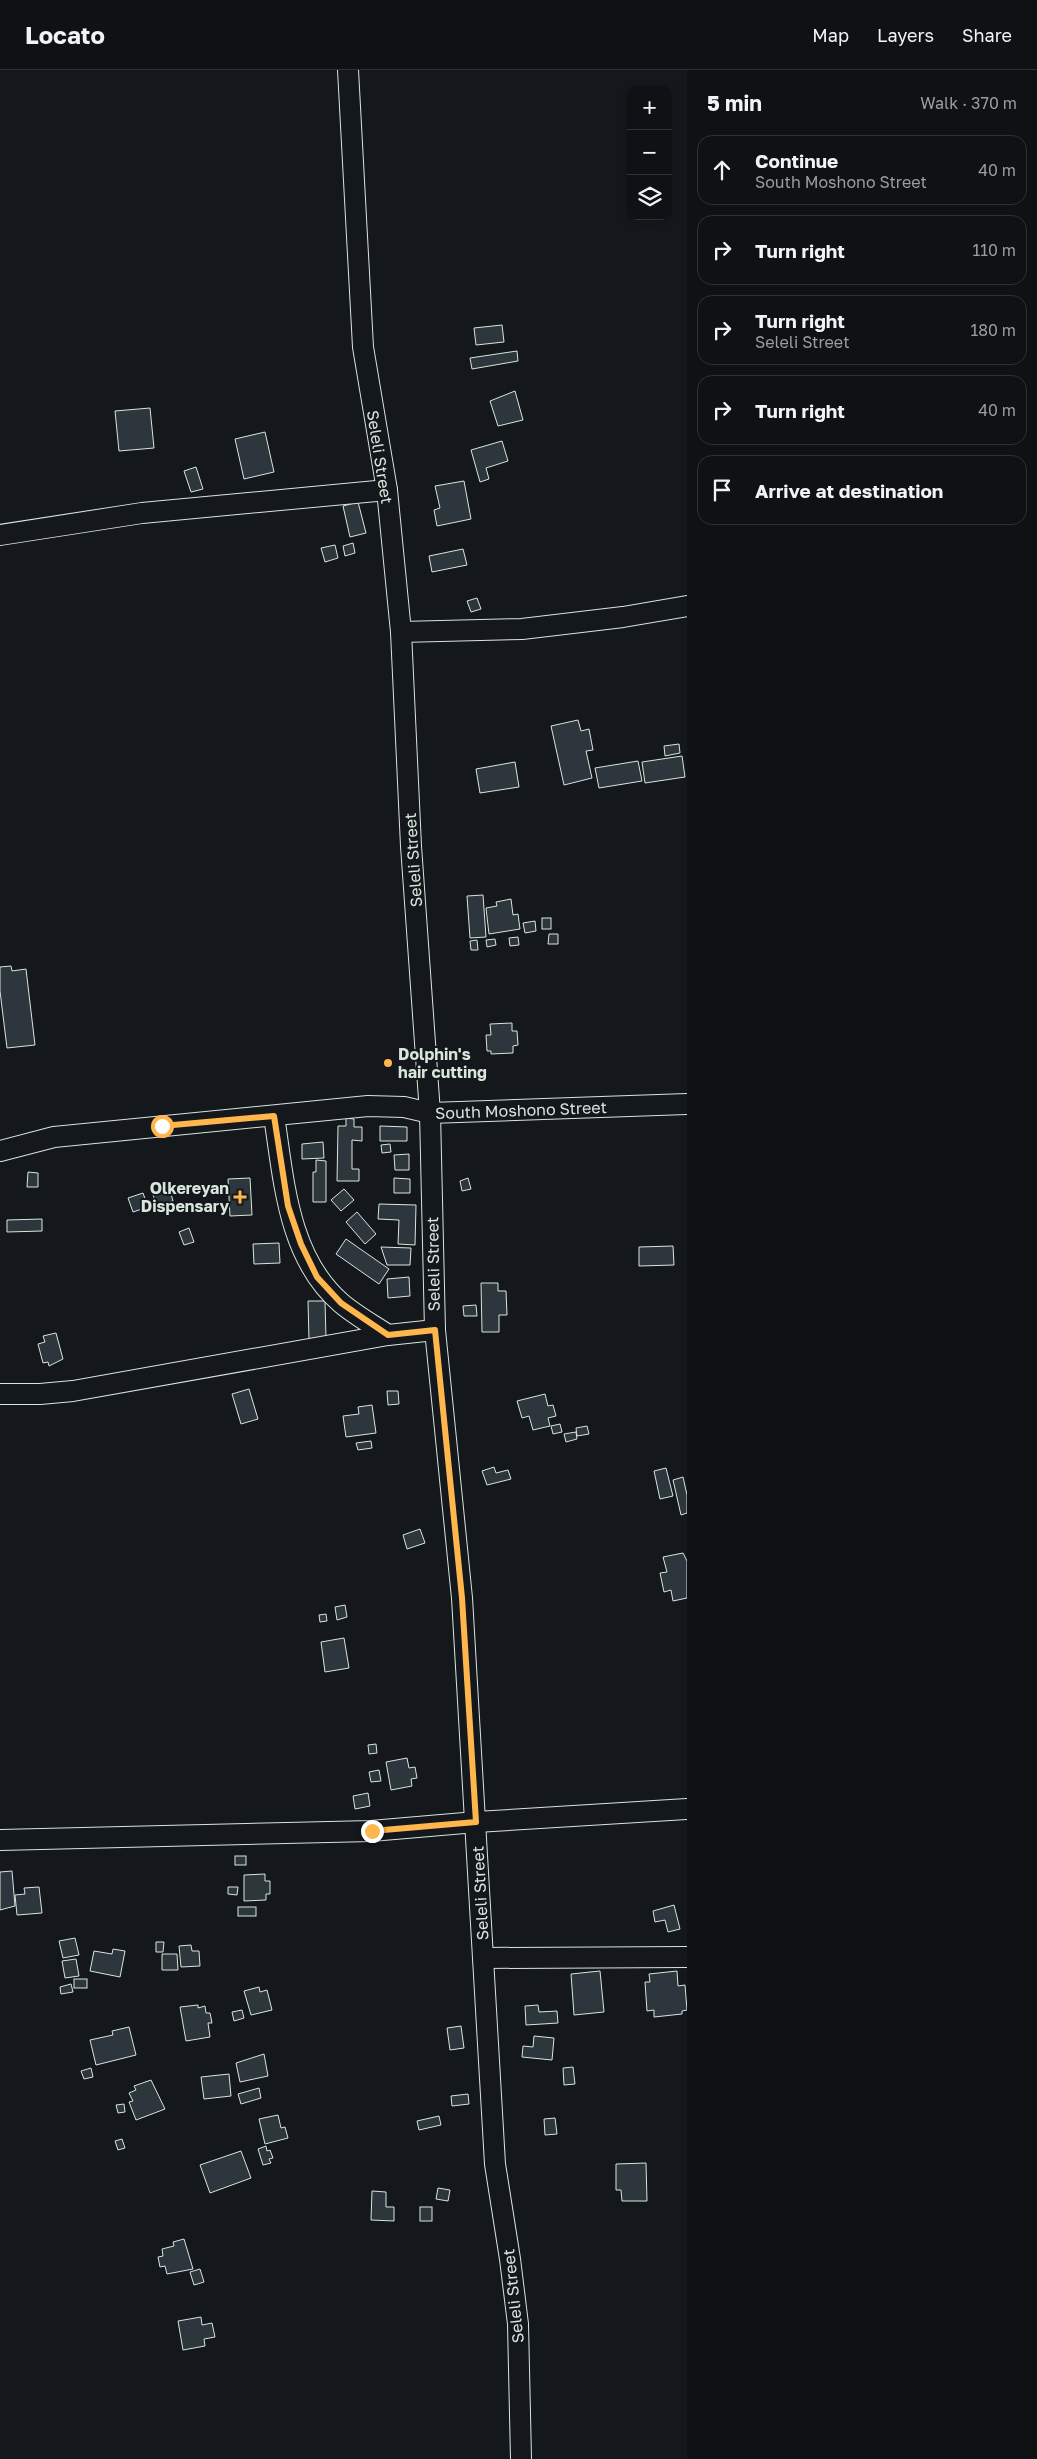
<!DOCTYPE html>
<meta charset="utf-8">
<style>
:root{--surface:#0f1215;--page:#181b1e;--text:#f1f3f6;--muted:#9b9ea0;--line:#2f3234}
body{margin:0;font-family:"Golos Text",sans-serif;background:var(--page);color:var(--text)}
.controls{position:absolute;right:15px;top:15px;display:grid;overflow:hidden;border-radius:10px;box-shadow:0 2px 8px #0003}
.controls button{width:45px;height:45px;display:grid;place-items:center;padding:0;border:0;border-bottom:1px solid var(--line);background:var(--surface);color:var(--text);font:25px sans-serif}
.stop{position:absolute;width:15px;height:15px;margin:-11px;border:4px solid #ffb74d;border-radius:50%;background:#fff}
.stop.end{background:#ffb74d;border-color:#fff;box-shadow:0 1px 5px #0008}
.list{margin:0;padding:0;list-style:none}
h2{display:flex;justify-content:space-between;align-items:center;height:65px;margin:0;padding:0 20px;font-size:21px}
h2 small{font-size:16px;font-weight:400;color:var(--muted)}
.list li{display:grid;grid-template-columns:32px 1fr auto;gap:15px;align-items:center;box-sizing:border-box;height:70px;margin:0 10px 10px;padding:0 10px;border:1px solid var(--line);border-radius:15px}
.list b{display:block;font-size:19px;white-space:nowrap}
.list p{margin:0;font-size:16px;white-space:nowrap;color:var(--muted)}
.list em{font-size:16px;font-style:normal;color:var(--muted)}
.icon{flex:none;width:28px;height:28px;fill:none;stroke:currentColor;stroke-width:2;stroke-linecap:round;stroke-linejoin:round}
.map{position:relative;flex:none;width:687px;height:2389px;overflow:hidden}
header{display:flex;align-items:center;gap:30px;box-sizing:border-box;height:70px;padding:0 25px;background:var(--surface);border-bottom:1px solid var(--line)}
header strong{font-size:24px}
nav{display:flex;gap:28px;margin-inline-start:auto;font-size:18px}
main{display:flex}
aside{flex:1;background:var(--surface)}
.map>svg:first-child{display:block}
</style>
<header>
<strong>Locato</strong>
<nav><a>Map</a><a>Layers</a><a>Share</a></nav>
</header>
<main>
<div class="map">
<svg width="687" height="2389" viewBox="0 0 687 2389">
<rect width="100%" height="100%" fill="#14181c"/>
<!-- building -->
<g fill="#2c363c" stroke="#d8e6dc">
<polygon points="502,255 504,272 476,275 474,258"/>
<polygon points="517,281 518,291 472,299 470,288"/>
<polygon points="515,321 523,350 498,356 490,331"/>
<polygon points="150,338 154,378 119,381 115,341"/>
<polygon points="265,362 274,402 244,409 235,369"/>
<polygon points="502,371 508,391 486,398 489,409 480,412 471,380"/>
<polygon points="196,397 203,419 191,422 184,401"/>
<polygon points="464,411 471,449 437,456 434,440 440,438 435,416"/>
<polygon points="358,432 366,463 350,467 343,436"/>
<polygon points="353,473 355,483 345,486 343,476"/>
<polygon points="335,475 338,488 325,492 321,478"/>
<polygon points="463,479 467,495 432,502 429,486"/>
<polygon points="477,528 481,539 471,542 467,531"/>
<polygon points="578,650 581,661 589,659 593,680 586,681 592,708 564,715 551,656"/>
<polygon points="679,674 680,683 665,686 664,676"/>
<polygon points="682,686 685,707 645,713 642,692"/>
<polygon points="638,691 642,711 599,718 595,698"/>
<polygon points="515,692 519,717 480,723 476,699"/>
<polygon points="483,825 486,867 470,868 467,826"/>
<polygon points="511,829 513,845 518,844 520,859 489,864 486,838 497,836 496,832"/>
<rect x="542" y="848" width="9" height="11"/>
<polygon points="535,851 536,861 525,863 523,853"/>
<polygon points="549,864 558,864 558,874 548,874"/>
<polygon points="518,867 519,875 510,876 509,868"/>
<polygon points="495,869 496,875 487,877 486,870"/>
<polygon points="477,870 478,880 471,880 470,871"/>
<polygon points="11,896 12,901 26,899 35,975 7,978 0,921 0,897"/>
<polygon points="512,953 512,961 517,961 518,975 513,976 513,983 491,984 491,981 487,981 486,965 491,965 490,954"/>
<polygon points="346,1048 354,1049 354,1057 362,1057 362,1071 352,1070 352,1099 359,1099 359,1111 337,1111 338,1056 346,1056"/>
<polygon points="380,1056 407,1057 407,1071 380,1071"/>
<polygon points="323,1072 324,1088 302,1089 302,1074"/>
<polygon points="390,1074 391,1082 382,1083 381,1075"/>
<polygon points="409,1084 409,1100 395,1100 394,1085"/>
<polygon points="316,1090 326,1091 326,1132 313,1132 313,1102 316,1102"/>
<polygon points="28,1102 38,1103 38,1117 27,1117"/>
<polygon points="250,1108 252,1145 230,1146 228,1109"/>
<polygon points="394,1108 410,1109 410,1123 394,1123"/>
<polygon points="468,1108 471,1119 462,1121 460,1111"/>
<polygon points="169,1117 173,1131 156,1135 152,1121"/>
<polygon points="344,1119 354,1130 341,1141 331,1130"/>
<polygon points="143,1123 148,1137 133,1142 128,1128"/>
<polygon points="379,1134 416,1135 415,1175 398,1174 399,1150 378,1149"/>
<polygon points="357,1142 376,1164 365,1174 346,1152"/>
<polygon points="42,1149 42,1161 7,1162 7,1150"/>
<polygon points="189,1158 194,1172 184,1175 179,1162"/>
<polygon points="346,1169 389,1199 379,1214 336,1184"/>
<polygon points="279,1173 280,1193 254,1194 253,1174"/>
<polygon points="673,1176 674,1195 639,1196 639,1177"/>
<polygon points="381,1177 411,1178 410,1195 387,1195"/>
<polygon points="409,1207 410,1226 388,1228 387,1209"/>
<polygon points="481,1213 498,1213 498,1221 506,1221 507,1245 499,1245 499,1262 482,1262"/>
<polygon points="308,1231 325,1231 326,1269 309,1270"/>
<polygon points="476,1235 477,1246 464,1246 463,1236"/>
<polygon points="56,1263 63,1289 49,1296 48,1292 43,1293 38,1274 45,1272 43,1266"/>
<polygon points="249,1319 258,1349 241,1354 232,1324"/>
<polygon points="387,1321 398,1321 399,1334 388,1335"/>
<polygon points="545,1324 548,1336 553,1335 556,1346 548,1348 550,1356 533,1360 529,1346 522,1348 517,1331"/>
<polygon points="372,1335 376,1363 346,1367 343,1346 359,1344 358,1337"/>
<polygon points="560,1354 562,1362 553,1364 551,1356"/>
<polygon points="587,1356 589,1364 577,1366 576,1358"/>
<polygon points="576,1362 577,1369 566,1372 564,1364"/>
<polygon points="371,1371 372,1378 358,1380 356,1373"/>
<polygon points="494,1397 496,1403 508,1400 511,1409 487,1415 482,1401"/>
<polygon points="666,1398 673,1426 660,1429 654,1401"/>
<polygon points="683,1407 687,1425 687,1443 681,1445 673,1410"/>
<polygon points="420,1459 425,1473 407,1479 403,1465"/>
<polygon points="683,1483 687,1491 687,1528 673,1531 671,1520 664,1522 660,1503 667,1502 663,1487"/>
<polygon points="345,1535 347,1547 337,1550 335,1537"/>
<polygon points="326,1544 327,1551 320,1552 319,1545"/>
<polygon points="344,1568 349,1598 325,1602 321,1572"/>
<polygon points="376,1674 377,1683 369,1684 368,1675"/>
<polygon points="407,1688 409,1698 415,1697 417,1708 411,1709 412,1716 391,1720 386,1692"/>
<polygon points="379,1700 381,1711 371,1712 369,1702"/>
<polygon points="368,1723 370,1736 355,1739 353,1726"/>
<rect x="235" y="1786" width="11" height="9"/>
<polygon points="12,1801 15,1836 0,1840 0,1802"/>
<polygon points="265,1804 265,1811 270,1811 270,1824 266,1824 266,1830 244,1831 244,1805"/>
<polygon points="39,1817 42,1843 17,1845 15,1825 25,1824 24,1818"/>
<polygon points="228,1817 238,1817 237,1825 228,1824"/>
<polygon points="674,1835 680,1859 668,1862 665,1850 655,1852 653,1841"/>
<rect x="238" y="1837" width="18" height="9"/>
<polygon points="75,1868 79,1885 63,1888 59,1871"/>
<polygon points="156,1872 164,1872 163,1882 156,1882"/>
<polygon points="191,1875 192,1881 199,1881 200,1896 181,1897 179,1876"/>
<polygon points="113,1879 125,1881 120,1907 90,1901 94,1881 112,1884"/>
<polygon points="162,1884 177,1884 178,1900 162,1900"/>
<polygon points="76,1889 79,1906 65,1908 62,1891"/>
<polygon points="600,1901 604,1942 574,1945 571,1904"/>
<polygon points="677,1901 678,1916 685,1915 687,1940 682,1941 682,1944 654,1947 654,1940 647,1941 645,1912 650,1912 649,1904"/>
<rect x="74" y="1909" width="13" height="9"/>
<polygon points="71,1914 73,1922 61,1924 60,1917"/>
<polygon points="259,1917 260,1922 267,1920 272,1940 251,1945 244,1921"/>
<polygon points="198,1935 198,1938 205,1936 206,1943 210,1943 212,1953 208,1953 210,1967 186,1971 180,1937"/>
<polygon points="538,1935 539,1942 557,1941 558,1953 526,1955 525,1936"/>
<polygon points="242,1940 244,1948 234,1951 232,1942"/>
<polygon points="461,1956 464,1978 450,1980 447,1958"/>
<polygon points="129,1957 136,1985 96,1995 90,1970 113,1965 112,1961"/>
<polygon points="534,1966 554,1968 552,1990 522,1987 523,1976 533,1977"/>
<polygon points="264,1984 268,2006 240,2012 236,1993"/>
<polygon points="573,1997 575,2014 564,2015 563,1998"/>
<polygon points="91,1998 93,2007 84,2009 81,2001"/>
<polygon points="229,2004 231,2026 204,2029 201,2007"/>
<polygon points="151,2010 165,2039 136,2050 129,2032 133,2031 129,2023 136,2020 134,2016"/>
<polygon points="259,2018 261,2028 241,2034 238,2024"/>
<polygon points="468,2024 469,2034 452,2036 451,2026"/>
<polygon points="124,2034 125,2042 118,2043 116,2035"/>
<polygon points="278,2045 281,2058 285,2057 288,2068 265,2074 259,2049"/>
<polygon points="439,2046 441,2055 419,2060 417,2051"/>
<polygon points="555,2048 557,2064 545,2065 544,2049"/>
<polygon points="122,2069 125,2078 118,2080 115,2071"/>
<polygon points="266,2076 267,2081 270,2080 273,2088 269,2089 271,2093 263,2095 258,2079"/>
<polygon points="241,2081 251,2108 210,2123 200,2095"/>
<polygon points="646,2093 647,2131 622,2131 621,2120 616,2120 616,2094"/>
<polygon points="438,2118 450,2120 448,2131 436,2129"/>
<polygon points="372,2121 386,2122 386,2137 394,2137 394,2151 371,2150"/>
<rect x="420" y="2137" width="12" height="14"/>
<polygon points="184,2169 193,2199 167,2204 165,2196 160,2197 158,2187 163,2186 162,2179 174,2176 173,2172"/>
<polygon points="200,2199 204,2212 194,2215 190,2202"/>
<polygon points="201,2247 202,2255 212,2253 215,2267 204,2269 205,2276 183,2280 178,2251"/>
</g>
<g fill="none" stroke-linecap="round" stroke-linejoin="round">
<!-- minor casing -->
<g stroke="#d8e6dc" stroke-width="22">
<g id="minor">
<polyline points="348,0 363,277 387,420 401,562 411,776 430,1043 435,1260 462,1528 495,2094 510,2189 518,2254 521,2389"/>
<polyline points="0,465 142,443 387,420"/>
<polyline points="401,562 522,559 623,547 687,536"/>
<path d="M274 1046C284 1111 288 1187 341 1233 355 1245 373 1255 388 1265"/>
<polyline points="0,1081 54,1067 368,1036 404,1037 430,1043 687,1034"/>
<polyline points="0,1324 40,1324 73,1321 388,1265 435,1260"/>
<polyline points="0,1770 371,1761 476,1752 687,1739"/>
<polyline points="483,1888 687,1887"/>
</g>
</g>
<!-- minor -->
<use href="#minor" stroke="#14181c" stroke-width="20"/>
</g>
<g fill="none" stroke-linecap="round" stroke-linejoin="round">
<!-- route -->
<polyline stroke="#ffb74d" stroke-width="6" points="162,1056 274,1046 288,1136 301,1174 317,1207 341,1233 388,1265 435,1260 462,1528 476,1752 372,1761"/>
</g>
<!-- markers -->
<g fill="#ffb74d" stroke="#14181c" stroke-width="2">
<circle cx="388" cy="993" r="5"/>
<path d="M237.5 1119.5h5v5h5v5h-5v5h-5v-5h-5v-5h5z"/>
</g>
<g text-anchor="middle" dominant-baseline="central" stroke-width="4" stroke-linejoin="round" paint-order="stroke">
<!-- street labels -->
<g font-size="16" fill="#d8e6dc" stroke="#14181c">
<text transform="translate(380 387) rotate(81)">Seleli Street</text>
<text transform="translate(413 790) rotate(-94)">Seleli Street</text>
<text transform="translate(521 1040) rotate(-2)">South Moshono Street</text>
<text transform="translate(433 1194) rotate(-91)">Seleli Street</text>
<text transform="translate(480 1823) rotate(-93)">Seleli Street</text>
<text transform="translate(513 2226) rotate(-96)">Seleli Street</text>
</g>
<!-- poi labels -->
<g font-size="16" font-weight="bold" fill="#d8e6dc" stroke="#14181c" text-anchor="start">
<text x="398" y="984">Dolphin's<tspan x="398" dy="18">hair cutting</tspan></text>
<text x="229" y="1118" text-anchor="end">Olkereyan<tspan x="229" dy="18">Dispensary</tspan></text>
</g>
</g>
</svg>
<div class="controls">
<button>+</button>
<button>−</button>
<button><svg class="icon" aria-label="layers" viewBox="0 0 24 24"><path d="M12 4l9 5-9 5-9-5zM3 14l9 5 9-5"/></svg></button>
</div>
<div class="stop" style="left:162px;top:1056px"></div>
<div class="stop end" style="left:372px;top:1761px"></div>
</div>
<aside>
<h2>5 min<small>Walk · 370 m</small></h2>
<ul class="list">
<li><svg class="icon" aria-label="ahead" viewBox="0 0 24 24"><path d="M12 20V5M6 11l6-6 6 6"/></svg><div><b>Continue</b><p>South Moshono Street</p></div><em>40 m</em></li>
<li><svg class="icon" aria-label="right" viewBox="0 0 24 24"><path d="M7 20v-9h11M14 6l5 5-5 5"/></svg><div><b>Turn right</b></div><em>110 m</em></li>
<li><svg class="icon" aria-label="right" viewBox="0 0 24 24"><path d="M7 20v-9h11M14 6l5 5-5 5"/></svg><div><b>Turn right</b><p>Seleli Street</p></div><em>180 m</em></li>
<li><svg class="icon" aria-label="right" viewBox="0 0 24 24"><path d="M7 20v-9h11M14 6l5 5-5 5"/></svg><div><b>Turn right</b></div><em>40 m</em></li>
<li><svg class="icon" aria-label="arrive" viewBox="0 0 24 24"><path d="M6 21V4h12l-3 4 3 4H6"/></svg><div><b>Arrive at destination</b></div></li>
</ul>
</aside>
</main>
